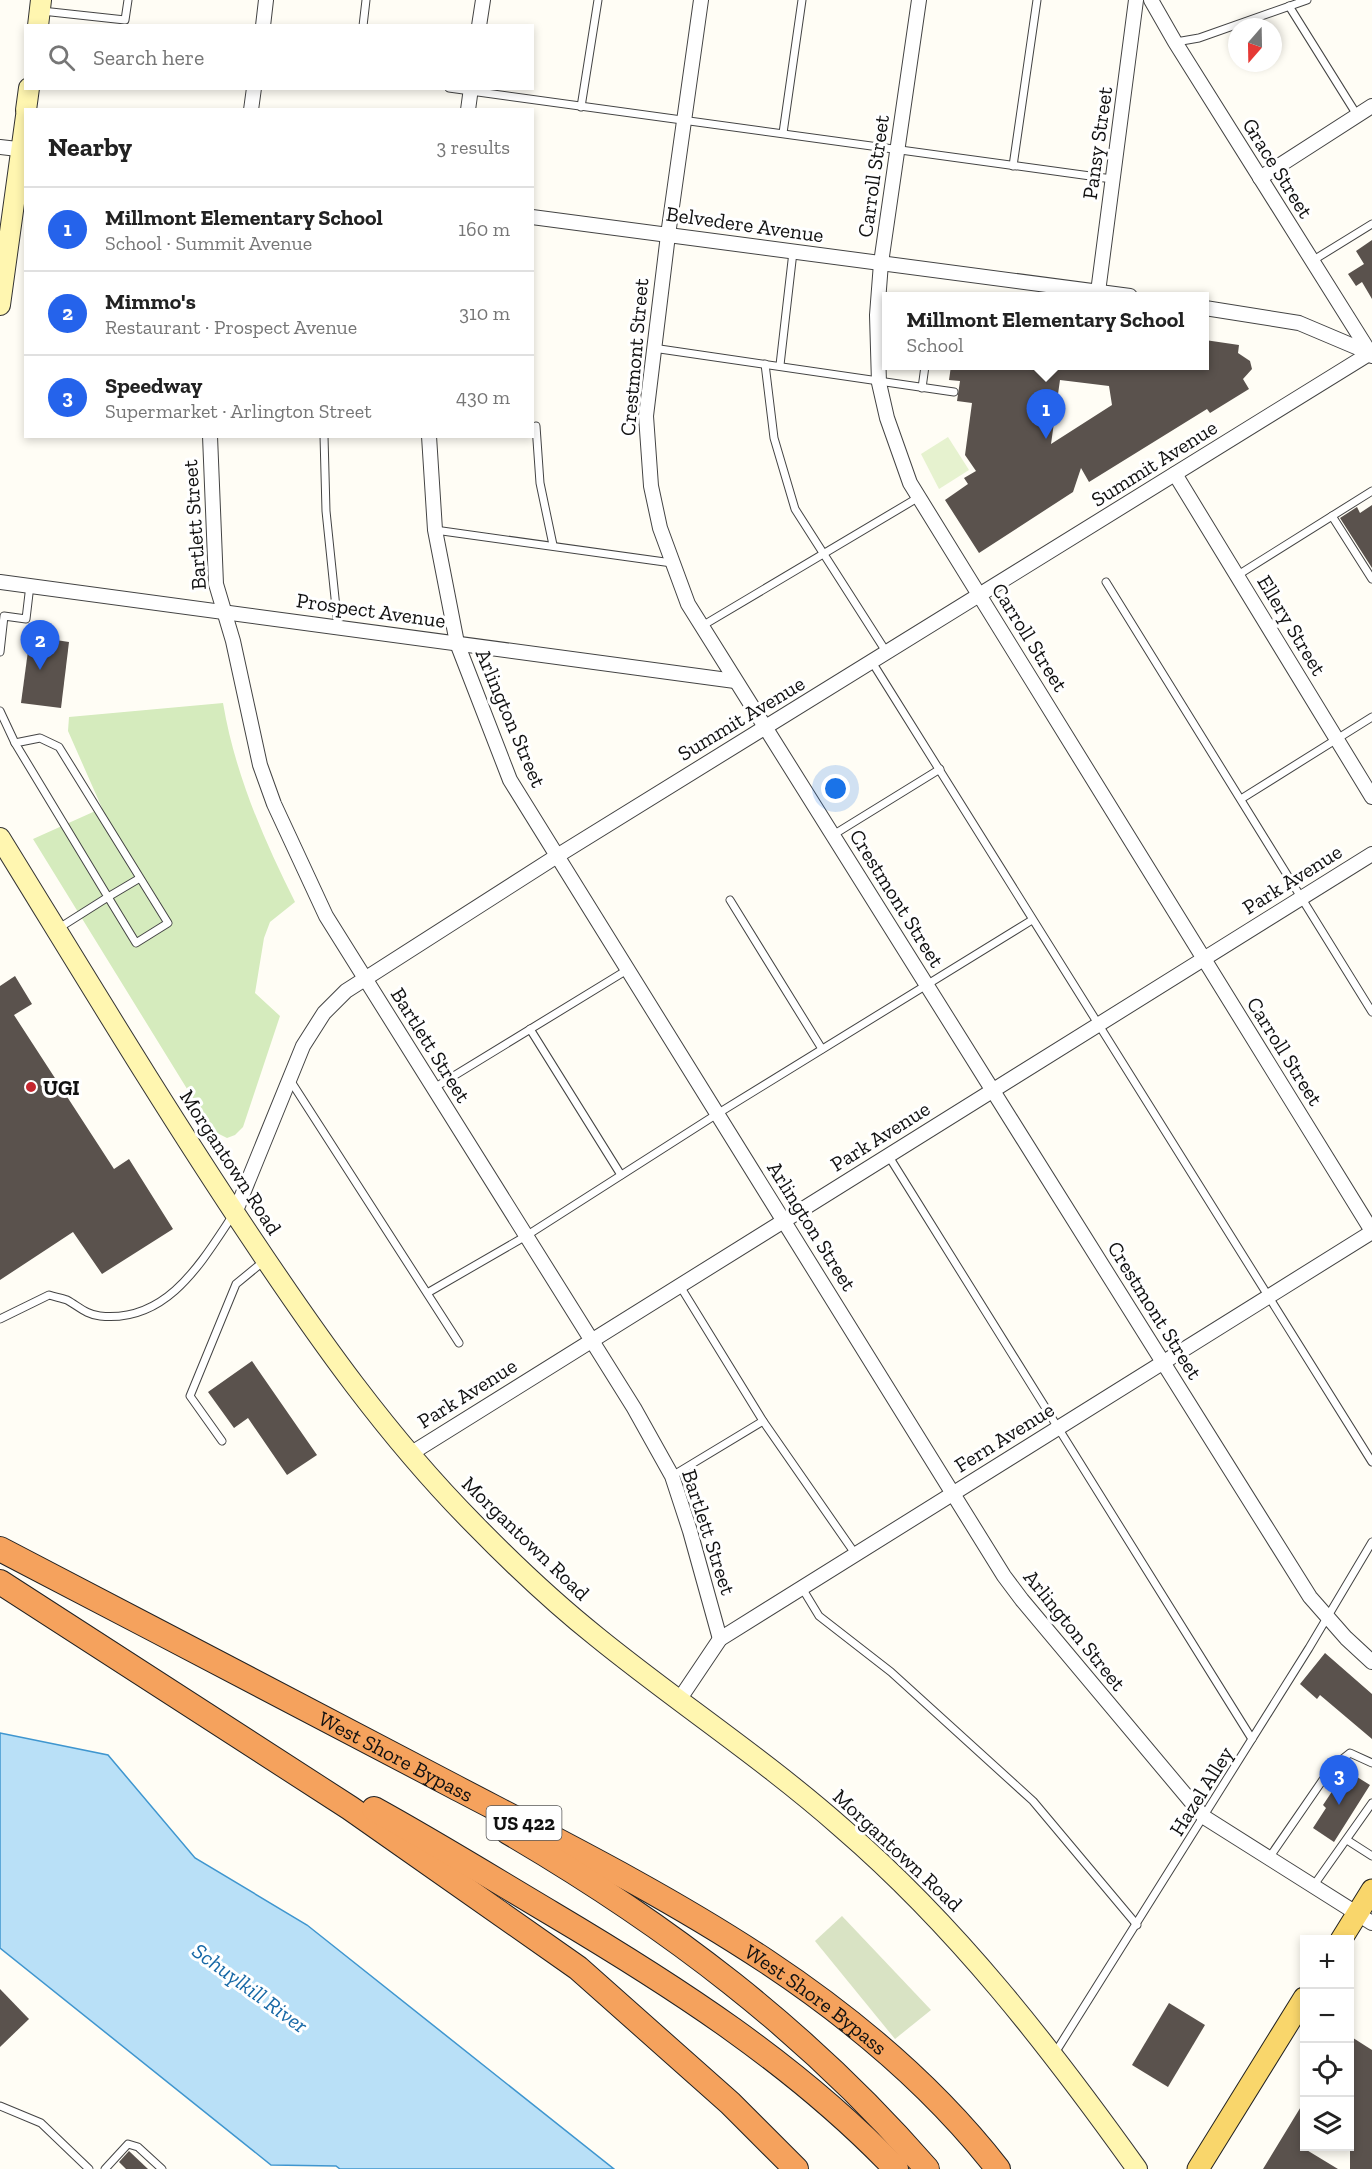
<!DOCTYPE html>
<meta charset="utf-8">
<style>
:root{--surface:#fff;--page:#f2f2f2;--text:#222;--muted:#767676;--line:#e0e0e0;--accent:#2563eb}
body{margin:0;font-family:"Zilla Slab",serif;background:var(--page);color:var(--text)}
.controls{position:absolute;right:18px;bottom:18px;display:grid;overflow:hidden;border-radius:0px;box-shadow:0 3px 9px #0003}
.controls button{width:54px;height:54px;display:grid;place-items:center;padding:0;border:0;border-bottom:2px solid var(--line);background:var(--surface);color:var(--text);font:30px sans-serif}
.compass{position:absolute;left:1228px;top:18px;width:54px;height:54px;border-radius:50%;background:var(--surface);box-shadow:0 3px 9px #0003;rotate:200deg}
.you{position:absolute;left:836px;top:789px;width:21px;height:21px;margin:-15px;border:4px solid #fff;border-radius:50%;background:#1a73e8;box-shadow:0 0 0 9px #1a73e833}
.badge{display:grid;place-items:center;width:39px;height:39px;border-radius:50%;background:var(--accent);color:#fff;font-size:20px;font-weight:700}
.pin{position:absolute;translate:-50% -50px;filter:drop-shadow(0 2px 3px #0008)}
.pin::after{content:'';position:absolute;top:32px;width:21px;height:18px;background:inherit;clip-path:polygon(0 0,100% 0,50% 100%)}
.popup{position:absolute;left:882px;top:292px;width:327px;height:78px;box-sizing:border-box;display:grid;place-content:center;border-radius:0px;background:var(--surface);filter:drop-shadow(0 2px 4px #0005);font-size:20px;white-space:nowrap;color:var(--muted)}
.popup b{font-size:22px;color:var(--text)}
.popup::after{content:'';position:absolute;left:50%;top:100%;margin-left:-12px;border:12px solid transparent;border-top-color:var(--surface)}
.list{margin:0;padding:0;list-style:none}
h2{display:flex;justify-content:space-between;align-items:center;height:78px;margin:0;padding:0 24px;font-size:26px}
h2 small{font-size:20px;font-weight:400;color:var(--muted)}
.list li{display:grid;grid-template-columns:39px 1fr auto;gap:18px;align-items:center;box-sizing:border-box;height:84px;padding:0 24px;border-top:2px solid var(--line)}
.list b{display:block;font-size:22px;white-space:nowrap}
.list p{margin:0;font-size:20px;white-space:nowrap;color:var(--muted)}
.list em{font-size:20px;font-style:normal;color:var(--muted)}
.icon{flex:none;width:33px;height:33px;fill:none;stroke:currentColor;stroke-width:2;stroke-linecap:round;stroke-linejoin:round}
.map{position:relative;flex:none;width:1372px;height:2169px;overflow:hidden}
.search{position:absolute;background:var(--surface);box-shadow:0 3px 9px #0003;left:24px;top:24px;width:510px;height:66px;display:flex;align-items:center;gap:15px;box-sizing:border-box;padding:0 21px;border-radius:0px;color:var(--muted);font-size:22px}
.panel{position:absolute;background:var(--surface);box-shadow:0 3px 9px #0003;left:24px;top:108px;width:510px;height:330px;border-radius:0px}
.map>svg:first-child{display:block}
</style>
<div class="map">
<svg width="1372" height="2169" viewBox="0 0 1372 2169">
<rect width="100%" height="100%" fill="#fffdf5"/>
<!-- green -->
<path fill="#d5ebbd" d="M223 703C235 774 263 838 295 902L270 922 264 938 255 993 280 1016 243 1127 235 1135 227 1138 213 1131 33 839 102 808 68 731 69 717Z"/>
<!-- cemetery -->
<polygon fill="#d9e3c4" points="842,1916 931,2010 895,2039 815,1941"/>
<!-- pitch -->
<polygon fill="#e6f2cf" points="948,437 969,470 939,489 921,454"/>
<!-- water -->
<polygon fill="#b9e0f7" stroke="#3f96cf" stroke-width="1.5" points="0,1733 108,1755 195,1858 307,1925 614,2169 340,2169 336,2166 271,2165 0,1948"/>
<!-- building -->
<g fill="#5a524d" fill-rule="evenodd">
<polygon points="1372,240 1372,299 1362,282 1356,286 1348,274 1364,264 1356,251"/>
<path d="M1205 340 1239 345 1238 353 1250 361 1252 369 1243 379 1249 389 1210 413 1207 409 1089 482 1081 468 1073 492 979 553 945 500 968 484 964 478 976 471 965 455 972 403 957 401 960 381 949 380 951 366H1205ZM1060 380 1109 386 1112 405 1051 444Z"/>
<polygon points="1372,505 1372,568 1340,518 1357,507 1360,513"/>
<polygon points="30,636 69,642 61,708 21,703"/>
<polygon points="15,976 32,1004 14,1015 114,1169 129,1159 173,1229 102,1274 73,1232 0,1280 0,986"/>
<polygon points="252,1361 317,1455 287,1475 248,1418 234,1428 208,1392"/>
<polygon points="1325,1653 1372,1694 1372,1739 1320,1695 1317,1699 1300,1684"/>
<polygon points="1349,1772 1370,1785 1334,1842 1313,1828 1326,1808 1323,1805 1333,1790 1336,1792"/>
<polygon points="0,1989 29,2019 0,2047"/>
<polygon points="1169,2003 1205,2025 1168,2087 1132,2065"/>
<polygon points="1350,2036 1372,2050 1372,2169 1350,2169"/>
<polygon points="1305,2100 1305,2149 1338,2169 1263,2169"/>
<polygon points="129,2151 148,2169 126,2169 119,2162"/>
</g>
<g fill="none" stroke-linecap="round" stroke-linejoin="round">
<!-- lane casing -->
<g stroke="#444" stroke-width="9">
<g id="lane">
<polyline points="1289,6 1357,115"/>
<polyline points="42,11 125,20 128,0"/>
<polyline points="363,26 366,0"/>
<polyline points="1176,42 1199,38 1307,0"/>
<polyline points="449,88 1112,179"/>
<polyline points="581,107 598,0"/>
<polyline points="783,133 802,0"/>
<polyline points="1013,166 1037,0"/>
<polyline points="1312,261 1372,224"/>
<polyline points="653,348 954,392"/>
<polyline points="765,364 774,438 795,509 887,653"/>
<polyline points="780,365 793,252"/>
<polyline points="922,388 925,366"/>
<polyline points="536,426 540,483 553,545"/>
<polyline points="324,436 326,511 338,627"/>
<polyline points="1332,516 1372,579"/>
<polyline points="435,530 672,563"/>
<polyline points="1238,575 1372,491"/>
<polyline points="1106,582 1372,1012"/>
<polyline points="702,626 919,497"/>
<polyline points="0,652 4,616 26,619 30,585"/>
<polyline points="872,662 1372,1462"/>
<polyline points="0,711 15,743"/>
<polyline points="1241,799 1372,717"/>
<polyline points="833,835 940,769"/>
<polyline points="730,900 822,1049"/>
<polyline points="59,928 108,897 136,943 168,923 59,747 40,738 15,743 108,897 140,878"/>
<polyline points="530,1029 621,1175"/>
<polyline points="290,1080 459,1343"/>
<polyline points="434,1088 627,970"/>
<polyline points="888,1155 1252,1739"/>
<polyline points="680,1286 763,1421 856,1555"/>
<polyline points="429,1292 526,1236 717,1114 1032,920"/>
<path d="M0 1319 49 1295C55 1297 62 1298 67 1300 78 1306 87 1315 100 1316 167 1323 201 1263 233 1215"/>
<polyline points="222,1441 190,1396 236,1284 264,1261"/>
<polyline points="672,1476 763,1421"/>
<polyline points="802,1588 819,1616 891,1672 1033,1801 1137,1925"/>
<polyline points="1347,1840 1372,1856"/>
<polyline points="1269,1858 1331,1768 1350,1753 1372,1763"/>
<polyline points="1314,1885 1372,1803"/>
<polyline points="1055,2053 1309,1648 1372,1542"/>
<polyline points="0,2106 41,2123 89,2169"/>
<polyline points="105,2169 128,2144 138,2147 162,2169"/>
</g>
</g>
<!-- street casing -->
<g stroke="#444" stroke-width="16">
<g id="street">
<polyline points="701,0 668,235 646,416 651,486 660,528 688,604 1310,1597 1346,1638 1372,1662"/>
<polyline points="919,0 881,263 877,315 879,383 887,418 910,483 1372,1231"/>
<polyline points="1151,0 1175,42 1372,356"/>
<polyline points="263,26 266,0"/>
<polyline points="479,26 483,0"/>
<polyline points="251,110 254,88"/>
<polyline points="468,110 471,88"/>
<polyline points="0,147 26,150"/>
<polyline points="1260,178 1372,106"/>
<polyline points="532,217 1130,296"/>
<polyline points="1098,292 1136,0"/>
<polyline points="1205,308 1299,323 1370,353"/>
<polyline points="210,436 216,584 233,641 260,765 274,804 326,916 634,1408 672,1476 690,1531 720,1639"/>
<polyline points="429,436 435,530 457,643 510,780 1004,1576 1022,1600 1204,1817 1372,1923"/>
<polyline points="1175,474 1372,797"/>
<polyline points="0,582 735,681"/>
<polyline points="235,1213 303,1046 324,1013 346,991 557,856 1372,352"/>
<polyline points="410,1454 1372,854"/>
<polyline points="679,1700 720,1639 1372,1232"/>
</g>
</g>
<!-- secondary casing -->
<g stroke="#333" stroke-width="22">
<g id="secondary">
<polyline points="38,26 41,0"/>
<polyline points="26,110 29,88"/>
<polyline points="0,305 26,116"/>
<path d="M0 838C82 971 163 1106 250 1236 318 1338 387 1436 473 1523 512 1563 553 1602 597 1637 677 1702 764 1759 842 1828 957 1927 1049 2046 1137 2169"/>
</g>
</g>
<!-- primary casing -->
<g stroke="#222" stroke-width="23">
<g id="primary">
<polyline points="1341,1940 1372,1890"/>
<polyline points="1198,2169 1304,1998"/>
</g>
</g>
<!-- highway casing -->
<g stroke="#222" stroke-width="26">
<g id="highway">
<path id="s1" d="M0 1549C151 1628 302 1706 453 1786 650 1889 858 1989 998 2169"/>
<polyline points="0,1582 350,1808 578,1968 730,2103 796,2169"/>
<path d="M374 1809C434 1842 492 1878 551 1913 674 1986 797 2065 896 2169"/>
<path d="M508 1832C667 1925 806 2030 927 2169"/>
</g>
</g>
<!-- lane -->
<use href="#lane" stroke="#fff" stroke-width="7"/>
<!-- street -->
<use href="#street" stroke="#fff" stroke-width="14"/>
<!-- secondary -->
<use href="#secondary" stroke="#fff6b0" stroke-width="20"/>
<!-- primary -->
<use href="#primary" stroke="#f9d66b" stroke-width="21"/>
<!-- highway -->
<use href="#highway" stroke="#f5a25d" stroke-width="24"/>
</g>
<!-- markers -->
<circle fill="#c4262e" stroke="#fff" stroke-width="2" cx="31" cy="1087" r="6"/>
<g text-anchor="middle" dominant-baseline="central" stroke-width="6" stroke-linejoin="round" paint-order="stroke">
<!-- shield labels -->
<rect fill="#fff" stroke="#585858" stroke-width="1.5" x="486.5" y="1806" width="75" height="34" rx="4.5"/>
<g font-size="20" font-weight="bold" fill="#111">
<text x="524" y="1823">US 422</text>
</g>
<!-- street labels -->
<g font-size="21" fill="#111" stroke="#fff">
<text transform="translate(1097 143) rotate(-82)">Pansy Street</text>
<text transform="translate(1278 168) rotate(58)">Grace Street</text>
<text transform="translate(873 176) rotate(-82)">Carroll Street</text>
<text transform="translate(745 224) rotate(8)">Belvedere Avenue</text>
<text transform="translate(634 357) rotate(-85)">Crestmont Street</text>
<text transform="translate(1154 463) rotate(-32)">Summit Avenue</text>
<text transform="translate(194 525) rotate(-94)">Bartlett Street</text>
<text transform="translate(371 610) rotate(8)">Prospect Avenue</text>
<text transform="translate(1292 625) rotate(59)">Ellery Street</text>
<text transform="translate(1030 637) rotate(58)">Carroll Street</text>
<text transform="translate(511 718) rotate(67)">Arlington Street</text>
<text transform="translate(741 718) rotate(-31)">Summit Avenue</text>
<text transform="translate(1292 879) rotate(-32)">Park Avenue</text>
<text transform="translate(897 898) rotate(58)">Crestmont Street</text>
<text transform="translate(431 1045) rotate(58)">Bartlett Street</text>
<text transform="translate(1285 1051) rotate(58)">Carroll Street</text>
<text transform="translate(880 1136) rotate(-32)">Park Avenue</text>
<text transform="translate(231 1162) rotate(57)">Morgantown Road</text>
<text transform="translate(812 1226) rotate(58)">Arlington Street</text>
<text transform="translate(1155 1310) rotate(58)">Crestmont Street</text>
<text transform="translate(467 1393) rotate(-32)">Park Avenue</text>
<text transform="translate(1004 1437) rotate(-32)">Fern Avenue</text>
<text transform="translate(709 1532) rotate(72)">Bartlett Street</text>
<text transform="translate(526 1538) rotate(44)">Morgantown Road</text>
<text transform="translate(1075 1630) rotate(51)">Arlington Street</text>
<text stroke="none"><textPath href="#s1" startOffset="447">West Shore Bypass</textPath></text>
<text transform="translate(1201 1791) rotate(-58)">Hazel Alley</text>
<text transform="translate(898 1850) rotate(43)">Morgantown Road</text>
<text stroke="none"><textPath href="#s1" startOffset="933">West Shore Bypass</textPath></text>
</g>
<!-- poi labels -->
<g font-size="21" font-weight="bold" fill="#111" stroke="#fff" text-anchor="start">
<text x="43" y="1087">UGI</text>
</g>
<!-- water labels -->
<g font-size="22" font-style="italic" fill="#1768a6" stroke="#fff">
<text transform="translate(250 1988) rotate(36)">Schuylkill River</text>
</g>
</g>
</svg>
<div class="controls">
<button>+</button>
<button>−</button>
<button><svg class="icon" aria-label="locate" viewBox="0 0 24 24"><circle cx="12" cy="12" r="6"/><path d="M12 2v4M12 18v4M2 12h4M18 12h4"/></svg></button>
<button><svg class="icon" aria-label="layers" viewBox="0 0 24 24"><path d="M12 4l9 5-9 5-9-5zM3 14l9 5 9-5"/></svg></button>
</div>
<svg class="compass" viewBox="-18 -18 36 36"><path d="M0-13l5 13h-10z" fill="#e53935"/><path d="M0 13l5-13h-10z" fill="#767676"/></svg>
<div class="you"></div>
<div class="pin badge" style="left:1046px;top:439px">1</div>
<div class="popup"><b>Millmont Elementary School</b>School</div>
<div class="pin badge" style="left:40px;top:670px">2</div>
<div class="pin badge" style="left:1339px;top:1805px">3</div>
<div class="search"><svg class="icon" aria-label="search" viewBox="0 0 24 24"><circle cx="10" cy="10" r="6"/><path d="M15 15l6 6"/></svg>Search here</div>
<section class="panel">
<h2>Nearby<small>3 results</small></h2>
<ul class="list">
<li><span class="badge">1</span><div><b>Millmont Elementary School</b><p>School · Summit Avenue</p></div><em>160 m</em></li>
<li><span class="badge">2</span><div><b>Mimmo's</b><p>Restaurant · Prospect Avenue</p></div><em>310 m</em></li>
<li><span class="badge">3</span><div><b>Speedway</b><p>Supermarket · Arlington Street</p></div><em>430 m</em></li>
</ul>
</section>
</div>
